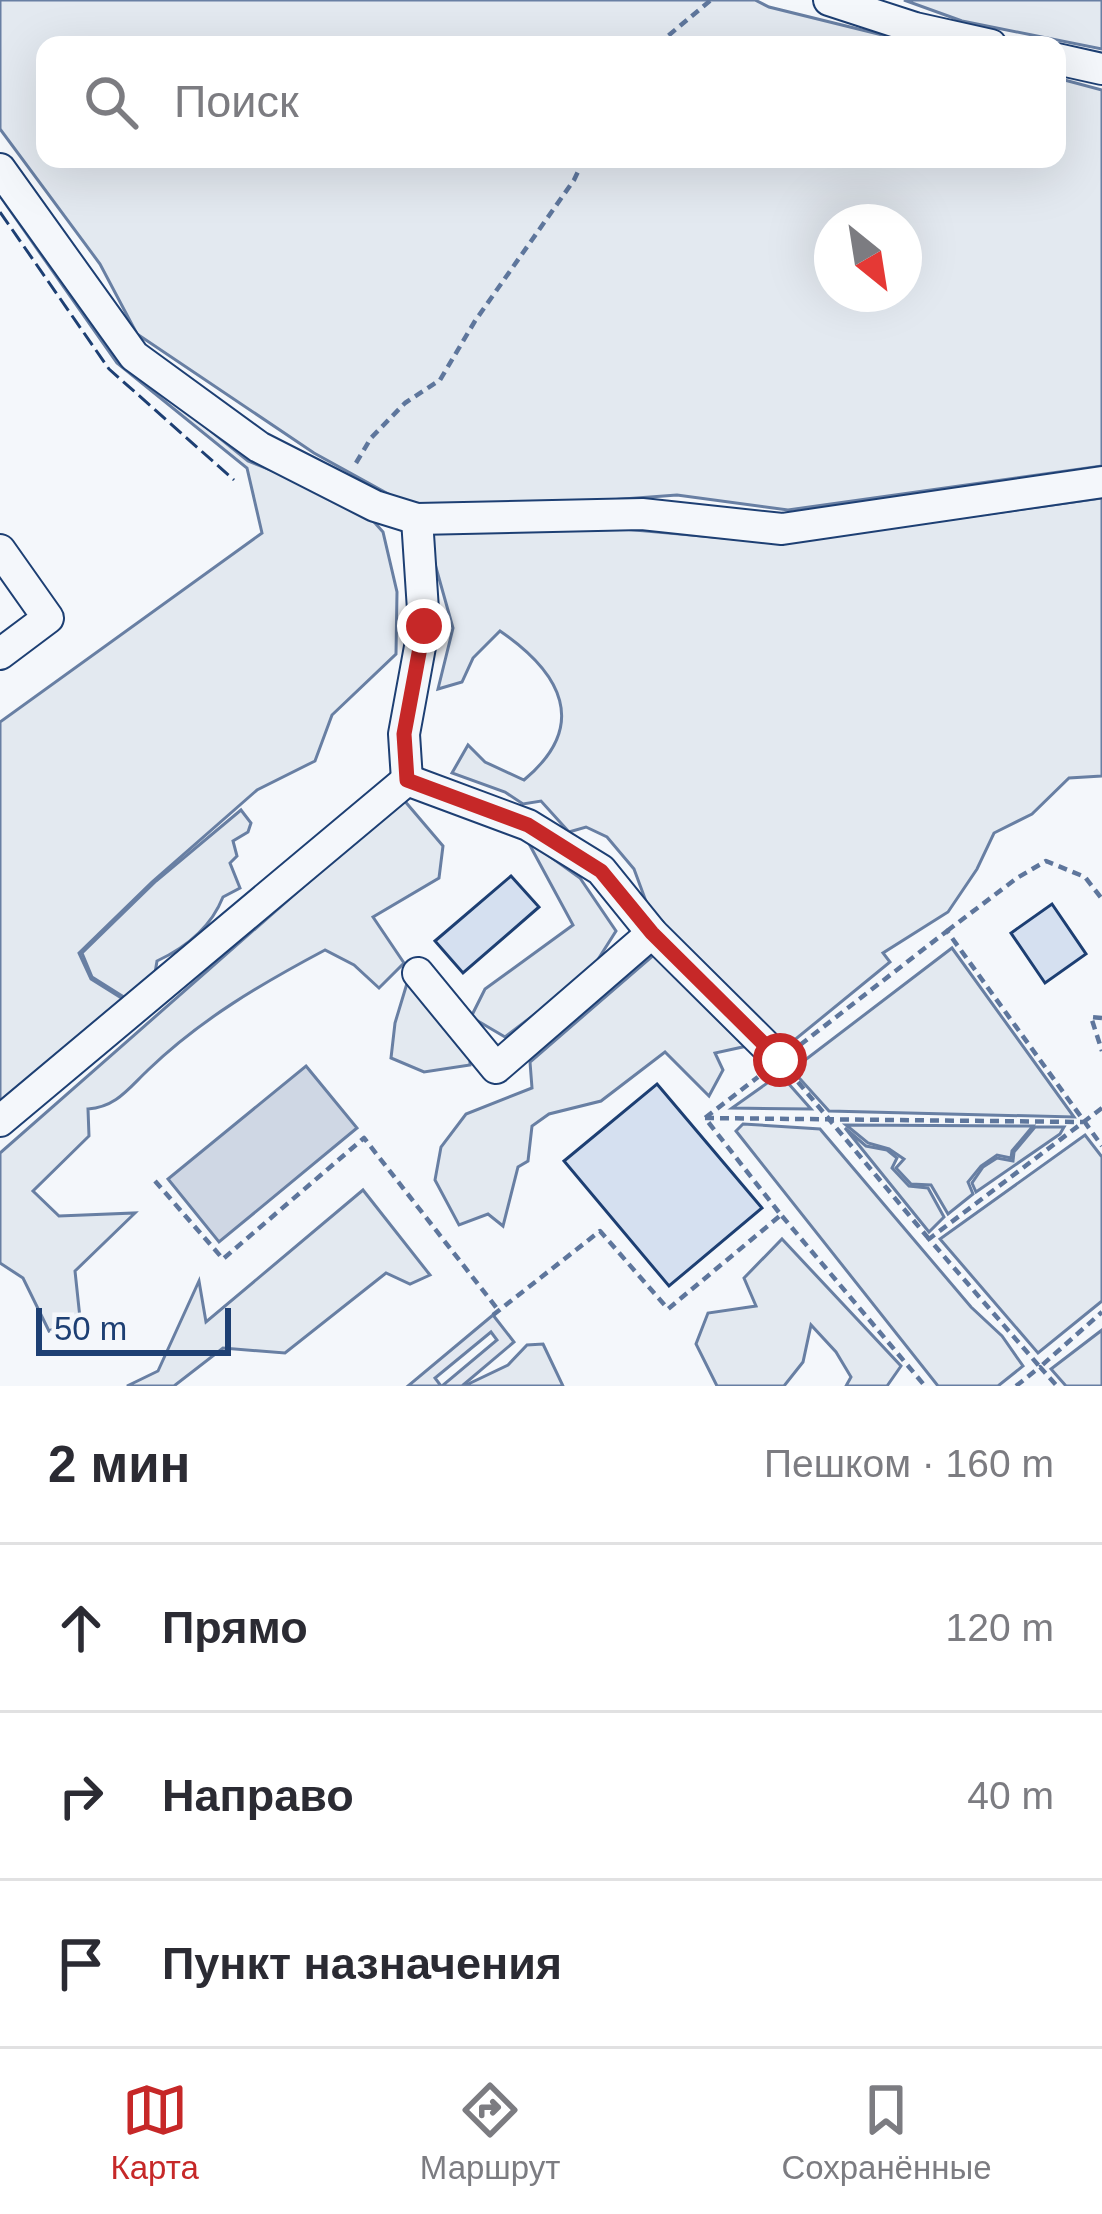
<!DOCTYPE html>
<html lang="ru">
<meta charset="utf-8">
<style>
:root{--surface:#fff;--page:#f2f2f3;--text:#2b2b33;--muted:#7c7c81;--line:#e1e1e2;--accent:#c62828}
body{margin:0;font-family:Helvetica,sans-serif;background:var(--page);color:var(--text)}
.compass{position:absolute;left:814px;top:204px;width:108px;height:108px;border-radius:50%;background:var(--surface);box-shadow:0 12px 48px #0002;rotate:150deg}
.scale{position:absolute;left:36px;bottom:30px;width:195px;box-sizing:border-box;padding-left:12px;border:6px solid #1d3f73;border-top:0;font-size:33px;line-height:42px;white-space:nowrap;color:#1d3f73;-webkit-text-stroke:9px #f4f7fb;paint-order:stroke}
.stop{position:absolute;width:36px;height:36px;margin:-27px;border:9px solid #c62828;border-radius:50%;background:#fff}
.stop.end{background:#c62828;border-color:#fff;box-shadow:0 3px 12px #0008}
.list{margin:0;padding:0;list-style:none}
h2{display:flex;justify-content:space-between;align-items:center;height:156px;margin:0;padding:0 48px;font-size:51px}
h2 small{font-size:39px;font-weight:400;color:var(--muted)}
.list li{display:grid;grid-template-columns:78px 1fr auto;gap:36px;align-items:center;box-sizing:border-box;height:168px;padding:0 48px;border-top:3px solid var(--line)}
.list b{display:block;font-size:45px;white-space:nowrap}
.list em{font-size:39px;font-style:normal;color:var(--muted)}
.icon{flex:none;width:66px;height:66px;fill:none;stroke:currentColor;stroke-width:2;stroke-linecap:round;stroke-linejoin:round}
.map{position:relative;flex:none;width:1102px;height:1386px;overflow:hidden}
.search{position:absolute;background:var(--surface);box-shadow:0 12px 48px #0002;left:36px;right:36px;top:36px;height:132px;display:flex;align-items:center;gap:30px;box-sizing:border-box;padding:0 42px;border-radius:24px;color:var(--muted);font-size:45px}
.sheet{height:660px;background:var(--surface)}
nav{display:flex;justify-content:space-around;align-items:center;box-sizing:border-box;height:168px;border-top:3px solid var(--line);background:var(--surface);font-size:33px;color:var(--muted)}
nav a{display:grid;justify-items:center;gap:6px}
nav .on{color:var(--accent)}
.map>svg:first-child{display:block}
</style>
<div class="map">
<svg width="1102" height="1386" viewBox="0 0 1102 1386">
<rect width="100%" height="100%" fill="#f4f7fb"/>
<!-- green -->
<g fill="#e3e9f0" stroke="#687fa3" stroke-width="3" fill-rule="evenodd">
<path d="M0 0H755L769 7 923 45H45V159H1057V78L1102 90V466L788 510 677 495 449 512 435 532 612 528 780 543 1102 498V776L1069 778 1032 814 994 833 977 869 948 912 883 953 890 962 781 1051 654 923 634 869 607 837 586 827 569 832 541 801 523 804 505 792 452 773 468 745 485 762 524 780C590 725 561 673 500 631L473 658 462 682 438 689 453 628 428 539 430 517 314 453 137 334 100 264 0 129ZM832 222H904V294H832Z"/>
<polygon points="904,0 1102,0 1102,49 962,21"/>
<polygon points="0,187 120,358 248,461 359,505 383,532 397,592 396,654 332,715 315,761 257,790 152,882 79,953 91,979 123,999 0,1104 0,722 262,533 247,468 117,363 0,196"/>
<path d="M403 799 443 846 439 878 373 917 404 963 379 988 354 965 325 950C261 984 201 1019 148 1070 128 1089 116 1107 88 1109L89 1136 33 1191 59 1216 135 1213 75 1271 80 1318 49 1331 23 1278 0 1263V1153Z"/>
<path d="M241 810 251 823 248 832 233 841 237 856 230 863 240 888 223 897C211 927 187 947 157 961L154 979 127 999 92 977 82 953 156 881Z"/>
<polygon points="527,840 580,878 616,931 590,972 505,1037 471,1017 485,989 573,925"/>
<polygon points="952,948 1074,1117 829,1111 792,1070"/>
<polygon points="656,953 747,1046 715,1053 723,1070 709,1096 665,1052 601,1101 549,1114 532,1126 528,1161 518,1167 503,1226 488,1214 459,1225 435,1180 441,1147 466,1114 532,1088 530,1062"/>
<polygon points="408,980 470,1051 470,1065 424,1072 391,1058 395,1023"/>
<polygon points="780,1074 811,1109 732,1108"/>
<polygon points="743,1124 820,1129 971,1307 1002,1336 1023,1366 998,1386 938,1386 736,1131"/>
<polygon points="846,1125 1033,1126 1012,1151 1011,1158 997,1155 981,1166 968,1182 973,1194 948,1214 931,1185 911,1184 896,1168 904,1159 889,1149 868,1143"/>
<polygon points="1035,1127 1064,1127 1060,1134 976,1192 972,1183 983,1167 997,1158 1013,1161 1014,1152"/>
<polygon points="845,1128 866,1146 887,1150 897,1158 892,1168 909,1186 928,1188 944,1217 929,1232"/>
<polygon points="1085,1135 1102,1157 1102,1301 1038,1353 940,1239"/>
<polygon points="363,1190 430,1275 410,1284 386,1273 285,1353 223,1348 174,1386 127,1386 158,1371 199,1281 206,1322"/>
<polygon points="782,1239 901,1366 887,1386 846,1386 851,1377 836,1352 811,1325 803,1362 784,1386 717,1386 696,1344 708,1313 756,1306 744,1278"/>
<polygon points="1102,1330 1102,1386 1066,1386 1051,1369"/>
<polygon points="543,1344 563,1386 464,1386 508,1365 527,1345"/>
</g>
<!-- parking -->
<polygon fill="#e3e8f0" stroke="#687fa3" stroke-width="3" points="493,1315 514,1342 462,1386 442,1386 497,1340 491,1332 435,1378 441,1386 408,1386"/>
<!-- water -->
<polygon fill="#cfd7e4" stroke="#687fa3" stroke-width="3" points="306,1066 357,1128 219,1242 168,1179"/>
<!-- building -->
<g fill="#d5e0f0" stroke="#1d3f73" stroke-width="3">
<polygon points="511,876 539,907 463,973 435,941"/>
<polygon points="1052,904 1086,954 1045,983 1011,933"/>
<polygon points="657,1084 762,1208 669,1286 564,1161"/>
</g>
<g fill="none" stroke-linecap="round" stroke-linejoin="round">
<!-- minor casing -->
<g stroke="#1d3f73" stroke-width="34">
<g id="minor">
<polyline points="829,0 915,28 991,45"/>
<polyline points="1057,59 1102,69"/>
<polyline points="0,169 134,356 259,447 375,506 417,519 642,514 782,529 1102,482"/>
<polyline points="0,550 48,618 0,654"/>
<polyline points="407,780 528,825 601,870 652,933 780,1060"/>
<polyline points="407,780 404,734 424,625 417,519"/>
<polyline points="418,973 496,1068 652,933"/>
<polyline points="0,1121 407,780"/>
</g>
</g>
<!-- path -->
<g stroke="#5e769c" stroke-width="4.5" stroke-dasharray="9 6" stroke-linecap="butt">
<polyline points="657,45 711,0"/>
<polyline points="356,463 371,438 405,403 440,380 475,321 574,180 584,159"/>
<polyline points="947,931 1017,878 1046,861 1085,877 1102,899"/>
<polyline points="1102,1018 1091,1017 1102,1051"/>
<polyline points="800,1045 947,931 1102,1146"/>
<polyline points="798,1082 929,1239"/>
<polyline points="1102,1108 929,1239 1040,1367 1102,1312"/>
<polyline points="705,1118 1083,1122"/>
<polyline points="155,1181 223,1259 364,1138 499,1311"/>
<polyline points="782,1216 925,1386"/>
<polyline points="493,1315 600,1231 668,1309 781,1215 705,1118 758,1077"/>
<polyline points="1016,1386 1040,1367 1057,1386"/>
</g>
<!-- minor -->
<use href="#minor" stroke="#f4f7fb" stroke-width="30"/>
<!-- fence -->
<polyline stroke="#1d3f73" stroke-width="3" stroke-dasharray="15 6" stroke-linecap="butt" points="0,212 109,369 234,480"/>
</g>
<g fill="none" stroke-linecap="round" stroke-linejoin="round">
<!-- route -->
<polyline stroke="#c62828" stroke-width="15" points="424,626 404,734 407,780 528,825 601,871 652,933 780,1060"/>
</g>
</svg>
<svg class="compass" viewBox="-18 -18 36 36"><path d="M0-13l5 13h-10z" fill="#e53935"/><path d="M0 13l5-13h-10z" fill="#7c7c81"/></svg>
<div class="scale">50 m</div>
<div class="stop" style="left:780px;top:1060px"></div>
<div class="stop end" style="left:424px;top:626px"></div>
<div class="search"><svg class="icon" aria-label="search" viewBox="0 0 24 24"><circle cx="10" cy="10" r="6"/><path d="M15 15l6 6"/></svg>Поиск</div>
</div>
<section class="sheet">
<h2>2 мин<small>Пешком · 160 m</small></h2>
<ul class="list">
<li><svg class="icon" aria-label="ahead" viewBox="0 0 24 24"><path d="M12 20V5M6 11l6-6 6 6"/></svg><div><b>Прямо</b></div><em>120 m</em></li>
<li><svg class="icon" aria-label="right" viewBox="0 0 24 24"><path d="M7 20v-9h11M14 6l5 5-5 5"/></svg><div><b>Направо</b></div><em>40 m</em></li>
<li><svg class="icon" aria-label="arrive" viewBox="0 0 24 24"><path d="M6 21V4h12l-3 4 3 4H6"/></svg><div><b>Пункт назначения</b></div></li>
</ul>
</section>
<nav>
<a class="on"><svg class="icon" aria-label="map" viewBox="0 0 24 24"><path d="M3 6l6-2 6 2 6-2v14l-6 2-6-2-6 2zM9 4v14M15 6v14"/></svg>Карта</a>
<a><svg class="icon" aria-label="directions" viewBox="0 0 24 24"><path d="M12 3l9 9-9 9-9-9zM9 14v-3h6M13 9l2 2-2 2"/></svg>Маршрут</a>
<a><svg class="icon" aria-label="saved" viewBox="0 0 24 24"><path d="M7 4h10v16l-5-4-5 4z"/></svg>Сохранённые</a>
</nav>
